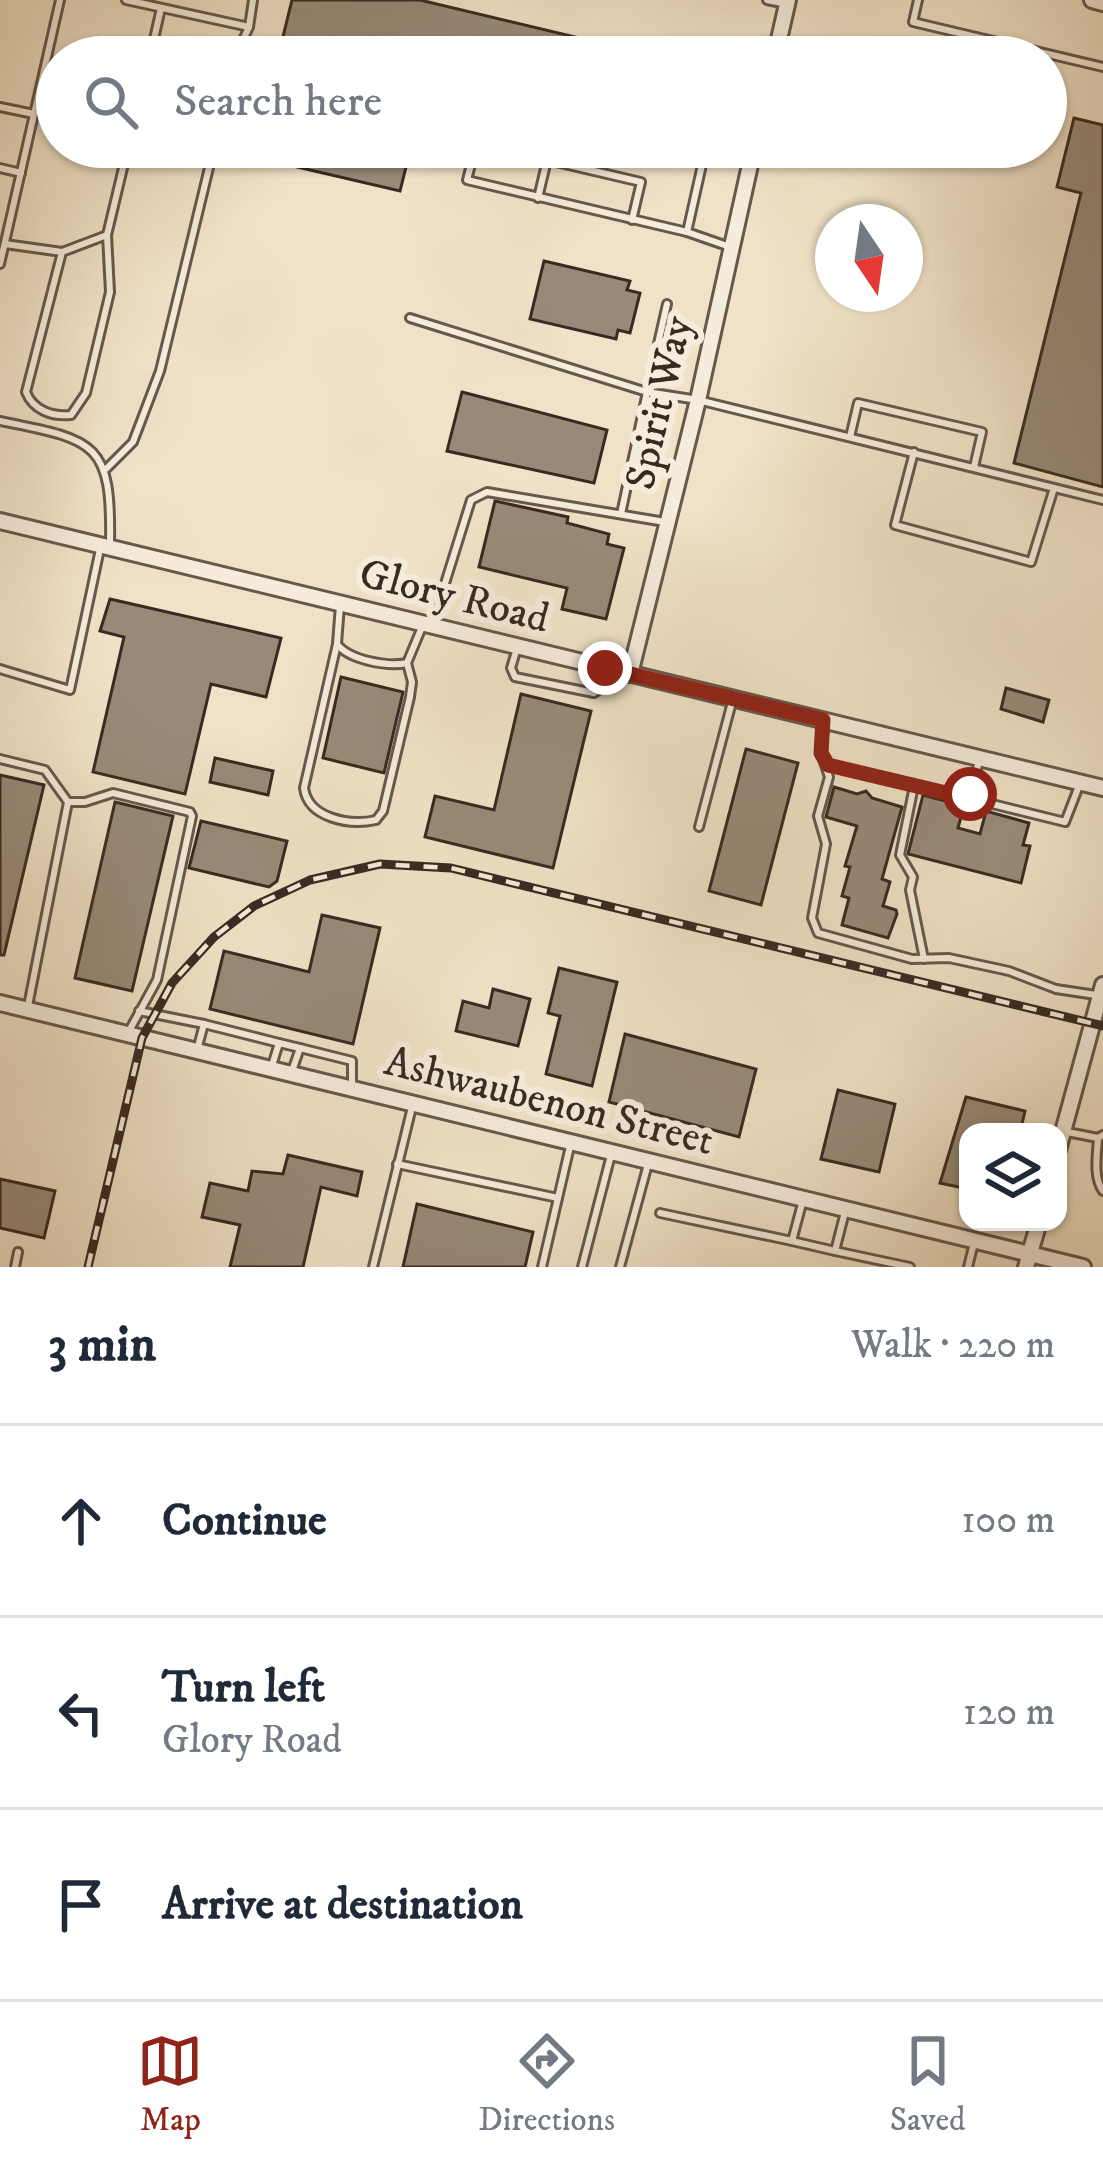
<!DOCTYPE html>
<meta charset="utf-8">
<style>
:root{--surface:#fff;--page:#f6f6f7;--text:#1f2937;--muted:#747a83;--line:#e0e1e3;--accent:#8f2418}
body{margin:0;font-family:"IM FELL DW Pica",serif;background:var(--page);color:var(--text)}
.controls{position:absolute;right:36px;bottom:36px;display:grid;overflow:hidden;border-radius:24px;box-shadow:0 3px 9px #0004}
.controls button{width:108px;height:108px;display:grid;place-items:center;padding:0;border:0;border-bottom:3px solid var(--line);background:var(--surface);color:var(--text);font:60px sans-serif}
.compass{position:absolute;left:815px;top:204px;width:108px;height:108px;border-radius:50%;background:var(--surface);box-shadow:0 3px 9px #0004;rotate:167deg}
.stop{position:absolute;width:36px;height:36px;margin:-27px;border:9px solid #8f2418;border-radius:50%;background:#fff}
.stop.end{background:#8f2418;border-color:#fff;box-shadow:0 3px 12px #0008}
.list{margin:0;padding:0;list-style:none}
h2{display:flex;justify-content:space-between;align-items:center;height:156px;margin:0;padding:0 48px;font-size:51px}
h2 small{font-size:39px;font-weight:400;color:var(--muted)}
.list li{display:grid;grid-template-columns:78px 1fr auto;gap:36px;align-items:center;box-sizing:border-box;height:192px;padding:0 48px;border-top:3px solid var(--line)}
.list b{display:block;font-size:45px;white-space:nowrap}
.list p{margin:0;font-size:39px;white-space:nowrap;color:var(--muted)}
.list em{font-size:39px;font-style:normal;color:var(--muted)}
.icon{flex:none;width:66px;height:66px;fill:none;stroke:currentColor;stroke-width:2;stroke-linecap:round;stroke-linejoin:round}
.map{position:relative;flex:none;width:1103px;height:1267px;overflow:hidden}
.search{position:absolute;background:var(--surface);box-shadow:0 3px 9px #0004;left:36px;right:36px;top:36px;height:132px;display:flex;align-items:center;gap:30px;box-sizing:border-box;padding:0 42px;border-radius:66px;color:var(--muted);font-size:45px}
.sheet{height:732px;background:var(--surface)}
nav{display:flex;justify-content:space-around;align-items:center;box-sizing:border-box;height:168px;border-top:3px solid var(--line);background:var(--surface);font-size:33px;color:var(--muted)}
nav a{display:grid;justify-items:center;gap:6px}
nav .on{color:var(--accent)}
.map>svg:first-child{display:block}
</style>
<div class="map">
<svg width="1103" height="1267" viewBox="0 0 1103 1267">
<rect width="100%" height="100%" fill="#f0e2c7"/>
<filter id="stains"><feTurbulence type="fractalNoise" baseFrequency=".00167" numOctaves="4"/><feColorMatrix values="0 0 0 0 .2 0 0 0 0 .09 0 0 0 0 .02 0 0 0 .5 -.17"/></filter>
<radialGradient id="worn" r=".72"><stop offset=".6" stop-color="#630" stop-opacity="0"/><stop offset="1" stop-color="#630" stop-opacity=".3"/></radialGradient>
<!-- building -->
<g fill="#988a78" stroke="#382a22" stroke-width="3">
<polygon points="292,0 420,0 642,53 642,57 278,57"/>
<polygon points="1074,118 1103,125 1103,487 1014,463 1081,193 1057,187"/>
<polygon points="257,147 411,147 400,191 254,157"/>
<polygon points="544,261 630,281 627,290 640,293 630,333 618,330 616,339 530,319"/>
<polygon points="462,392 607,430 594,483 447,451"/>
<polygon points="495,501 568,517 567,523 609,534 607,544 624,548 606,619 562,609 567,588 479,567"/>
<polygon points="110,599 281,638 266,697 211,684 185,794 93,772 124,637 100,631"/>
<polygon points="341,677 403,692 384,773 323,758"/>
<polygon points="1006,688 1049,700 1043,722 1001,709"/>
<polygon points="521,694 591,711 553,868 425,837 435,796 494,810"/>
<polygon points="746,749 798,763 761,905 709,891"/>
<polygon points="215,758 273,771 268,795 210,782"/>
<polygon points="0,775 44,785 4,955 0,955"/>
<polygon points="834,787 857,794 866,791 872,798 902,807 882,879 890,882 883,906 896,910 897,914 888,938 842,925 849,898 842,896 850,867 845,866 857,826 826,817"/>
<polygon points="923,795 964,806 958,828 980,834 986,811 1029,823 1023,845 1030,846 1021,883 908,854"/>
<polygon points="115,802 173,816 132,991 75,978"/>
<polygon points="201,821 287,841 277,881 269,887 189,868"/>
<polygon points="322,915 380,928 353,1044 210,1009 224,951 309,972"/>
<polygon points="559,968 617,982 592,1086 546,1074 560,1016 548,1013"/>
<polygon points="493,989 530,999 518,1046 456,1031 463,1001 489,1008"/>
<polygon points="625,1034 756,1069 739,1137 609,1102"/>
<polygon points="838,1090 895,1104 879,1172 821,1159"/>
<polygon points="966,1097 1025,1111 1020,1132 968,1132 968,1189 940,1183"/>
<polygon points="288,1155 362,1172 357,1196 321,1187 303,1267 230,1267 240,1225 202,1217 210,1183 248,1191 252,1171 283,1174"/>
<polygon points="0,1179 55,1191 44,1238 0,1228"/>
<polygon points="417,1204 533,1232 525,1267 403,1267"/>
</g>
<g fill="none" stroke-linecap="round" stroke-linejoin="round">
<!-- lane casing -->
<g stroke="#66584b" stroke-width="12">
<g id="lane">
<polyline points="126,0 249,27"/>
<polyline points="767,0 787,4"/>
<polyline points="918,0 913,22 1103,67"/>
<polyline points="150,57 161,8"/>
<polyline points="235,57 249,27 253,0"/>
<polyline points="0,107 34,114"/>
<polyline points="706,147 687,232 730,247"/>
<polyline points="475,149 467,180 687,232"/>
<polyline points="0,168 21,173"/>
<polyline points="538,198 547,160 641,182 632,220"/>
<path d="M5 244 62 252 26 392C33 410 52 417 71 415L86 393 110 292 107 235 128 147"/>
<polyline points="62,252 107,235"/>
<polyline points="0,264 60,0"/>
<polyline points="410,318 647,392 667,304"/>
<path d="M0 421C96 440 112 442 110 544"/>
<polyline points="850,437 858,403 982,432 974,467"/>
<polyline points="914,452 895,525 1031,562 1054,488"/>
<polyline points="106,469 133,442 160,371 214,147"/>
<polyline points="621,514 647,392 698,400 1103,500"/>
<path d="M340 605 337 644C349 660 387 667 407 663L422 627"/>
<polyline points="433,622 471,500 487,492 665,522"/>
<path d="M337 644 304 788C308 818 349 826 376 820L383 811 410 697 412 682 407 663"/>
<polyline points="517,648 511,668 515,677 594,693 600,689 604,671"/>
<polyline points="0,669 70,690 100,549"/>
<polyline points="822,720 821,753 829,777 818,816 826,844 812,918 818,933 912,959 949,958 1009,971 1056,989 1096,995"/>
<polyline points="0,759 45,770 68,802 28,1006"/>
<polyline points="828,765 963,797 972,792 979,760"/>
<polyline points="914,786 900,855 913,877 910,890 924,959"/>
<polyline points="971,794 980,801 1065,822 1079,786"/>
<polyline points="68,802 85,802 113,793 190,812 192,816 157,980 129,1031"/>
<polyline points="699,827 732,702"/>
<polyline points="139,1011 204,1024"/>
<polyline points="197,1050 204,1024 279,1043"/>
<polyline points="271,1069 279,1043 300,1048"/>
<polyline points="291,1074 300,1048 352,1061 352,1085"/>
<polyline points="1067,1132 1098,1138 1103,1135"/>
<path d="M1098 1138C1097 1155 1093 1178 1103 1191"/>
<polyline points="397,1164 558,1198"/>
<polyline points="803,1200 792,1241 835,1251"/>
<polyline points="845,1212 835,1251 910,1267"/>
<polyline points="660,1213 792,1241"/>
<polyline points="15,1267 18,1252"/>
<polyline points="373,1267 412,1107"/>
<polyline points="542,1267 571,1142"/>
<polyline points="582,1267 611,1155"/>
<polyline points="620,1267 648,1164"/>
<polyline points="968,1267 974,1243"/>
</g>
</g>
<!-- street casing -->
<g stroke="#66584b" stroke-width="20">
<g id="street">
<polyline points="1092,0 1103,3"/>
<polyline points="775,57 788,0"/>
<polyline points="0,521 1103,788"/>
<polyline points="630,674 698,400 754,147"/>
<polyline points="0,1003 1083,1267"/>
<polyline points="1058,1150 1103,985"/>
<polyline points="1026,1267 1039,1222"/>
</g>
</g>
<!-- lane -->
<use href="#lane" stroke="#f5ecdb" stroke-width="6"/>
<!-- street -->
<use href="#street" stroke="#f5ecdb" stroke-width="14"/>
<!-- rail casing -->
<g stroke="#382a22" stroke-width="9">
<polyline id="rail" points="88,1267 142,1038 172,983 214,937 254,906 310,880 380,864 451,868 1103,1026"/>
</g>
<!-- rail -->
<use href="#rail" stroke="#f5ecdb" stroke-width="4.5" stroke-dasharray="14" stroke-linecap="butt"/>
</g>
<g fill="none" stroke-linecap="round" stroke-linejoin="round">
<!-- route -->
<polyline stroke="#8f2418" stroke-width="15" points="605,668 823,720 821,753 828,765 963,797 970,794"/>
</g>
<g text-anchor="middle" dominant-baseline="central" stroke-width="12" stroke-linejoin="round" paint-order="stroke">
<!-- street labels -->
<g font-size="42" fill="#382a22" stroke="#f5ecdb">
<text transform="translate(660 403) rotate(-77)">Spirit Way</text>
<text transform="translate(454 597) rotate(14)">Glory Road</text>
<text transform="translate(549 1102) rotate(14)">Ashwaubenon Street</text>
</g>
</g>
<rect width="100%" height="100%" filter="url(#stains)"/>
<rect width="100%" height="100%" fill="url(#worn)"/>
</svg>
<div class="controls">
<button><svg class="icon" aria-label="layers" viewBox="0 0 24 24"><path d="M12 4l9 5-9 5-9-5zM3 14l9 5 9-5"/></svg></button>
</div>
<svg class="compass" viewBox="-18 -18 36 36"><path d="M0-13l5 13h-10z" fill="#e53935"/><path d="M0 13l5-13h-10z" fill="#747a83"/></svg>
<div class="stop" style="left:970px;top:794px"></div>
<div class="stop end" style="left:605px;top:668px"></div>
<div class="search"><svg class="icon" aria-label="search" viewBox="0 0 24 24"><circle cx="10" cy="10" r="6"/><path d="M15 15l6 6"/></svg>Search here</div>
</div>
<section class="sheet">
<h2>3 min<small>Walk · 220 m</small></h2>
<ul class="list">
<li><svg class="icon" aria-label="ahead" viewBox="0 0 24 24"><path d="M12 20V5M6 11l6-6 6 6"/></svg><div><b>Continue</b></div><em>100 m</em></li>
<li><svg class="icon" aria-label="left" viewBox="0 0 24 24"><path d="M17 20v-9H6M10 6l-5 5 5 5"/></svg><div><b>Turn left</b><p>Glory Road</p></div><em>120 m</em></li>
<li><svg class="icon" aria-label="arrive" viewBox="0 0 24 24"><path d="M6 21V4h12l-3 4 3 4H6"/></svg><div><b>Arrive at destination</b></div></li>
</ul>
</section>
<nav>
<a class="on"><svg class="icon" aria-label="map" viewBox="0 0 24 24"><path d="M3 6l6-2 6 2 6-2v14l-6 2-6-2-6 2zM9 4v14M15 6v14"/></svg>Map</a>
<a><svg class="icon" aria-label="directions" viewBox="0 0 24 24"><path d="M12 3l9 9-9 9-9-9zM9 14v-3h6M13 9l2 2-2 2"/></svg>Directions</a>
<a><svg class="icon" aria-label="saved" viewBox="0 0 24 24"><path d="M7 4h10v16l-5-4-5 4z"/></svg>Saved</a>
</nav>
